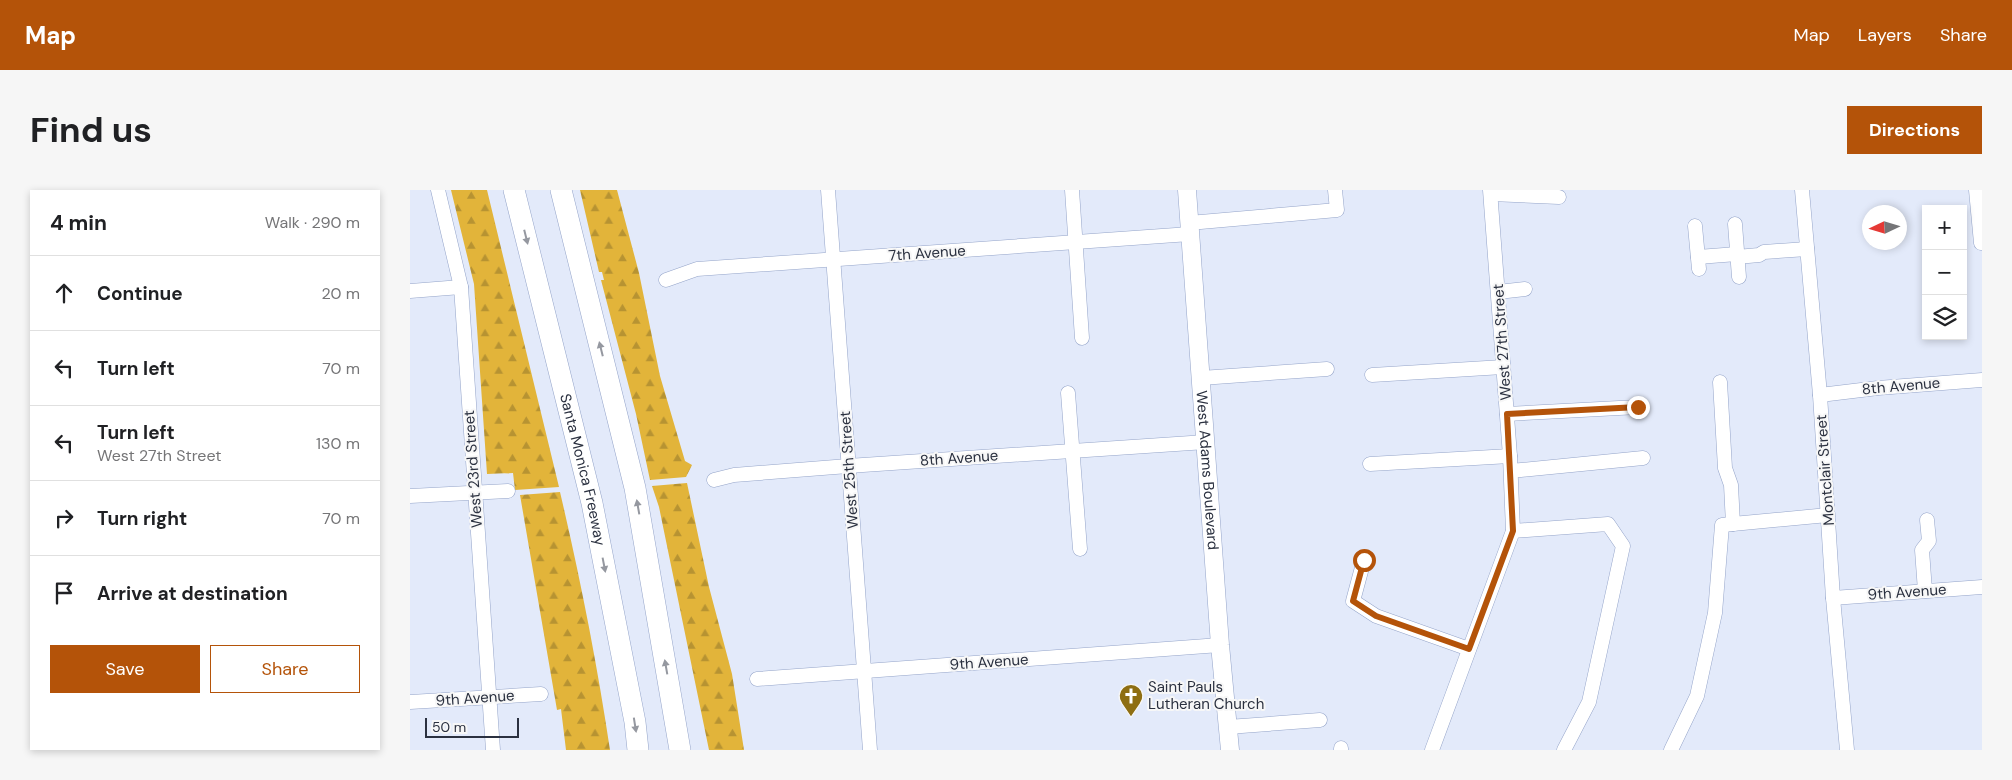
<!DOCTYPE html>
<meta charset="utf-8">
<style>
:root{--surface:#fff;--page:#f6f6f6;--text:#202124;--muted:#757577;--line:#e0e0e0;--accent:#b45309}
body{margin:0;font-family:"DM Sans",sans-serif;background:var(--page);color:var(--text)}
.controls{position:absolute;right:15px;top:15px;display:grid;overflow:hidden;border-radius:0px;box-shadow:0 2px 8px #0003}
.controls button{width:45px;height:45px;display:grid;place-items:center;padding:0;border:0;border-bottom:1px solid var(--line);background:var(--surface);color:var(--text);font:25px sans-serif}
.compass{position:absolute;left:1452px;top:15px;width:45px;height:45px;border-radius:50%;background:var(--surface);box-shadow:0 2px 8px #0003;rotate:266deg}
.scale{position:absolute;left:15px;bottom:12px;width:94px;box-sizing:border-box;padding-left:5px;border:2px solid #2b3140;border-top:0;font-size:14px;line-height:18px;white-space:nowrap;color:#2b3140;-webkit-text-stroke:4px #f7f7f7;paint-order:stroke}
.stop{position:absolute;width:15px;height:15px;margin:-11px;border:4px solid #b45309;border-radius:50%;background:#fff}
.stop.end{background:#b45309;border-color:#fff;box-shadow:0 1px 5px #0008}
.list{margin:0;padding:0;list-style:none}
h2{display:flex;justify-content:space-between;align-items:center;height:65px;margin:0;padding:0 20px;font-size:21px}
h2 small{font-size:16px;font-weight:400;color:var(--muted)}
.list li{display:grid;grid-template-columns:32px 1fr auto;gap:15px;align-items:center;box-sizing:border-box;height:75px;padding:0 20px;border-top:1px solid var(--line)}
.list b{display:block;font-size:19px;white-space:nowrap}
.list p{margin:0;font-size:16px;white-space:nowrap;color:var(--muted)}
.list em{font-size:16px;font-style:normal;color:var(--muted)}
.actions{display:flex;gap:10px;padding:15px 20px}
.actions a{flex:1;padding:11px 0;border:1px solid var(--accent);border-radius:0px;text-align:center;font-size:18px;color:var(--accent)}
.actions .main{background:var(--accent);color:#fff}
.icon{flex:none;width:28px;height:28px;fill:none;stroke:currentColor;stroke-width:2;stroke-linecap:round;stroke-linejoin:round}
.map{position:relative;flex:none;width:1572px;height:560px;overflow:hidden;border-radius:0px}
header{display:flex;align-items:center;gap:30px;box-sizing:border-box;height:70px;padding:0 25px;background:var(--accent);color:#fff}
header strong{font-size:24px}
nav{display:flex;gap:28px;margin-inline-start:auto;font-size:18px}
.intro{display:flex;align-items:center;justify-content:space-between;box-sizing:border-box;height:120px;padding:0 30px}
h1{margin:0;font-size:35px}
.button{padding:12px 22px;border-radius:0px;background:var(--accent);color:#fff;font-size:18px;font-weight:700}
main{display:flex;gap:30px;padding:0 30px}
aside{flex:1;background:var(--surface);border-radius:0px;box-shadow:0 2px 8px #0003}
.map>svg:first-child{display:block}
</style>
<header>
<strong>Map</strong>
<nav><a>Map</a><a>Layers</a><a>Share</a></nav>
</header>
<div class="intro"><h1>Find us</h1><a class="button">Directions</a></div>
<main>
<aside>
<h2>4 min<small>Walk · 290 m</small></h2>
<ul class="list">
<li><svg class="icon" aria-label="ahead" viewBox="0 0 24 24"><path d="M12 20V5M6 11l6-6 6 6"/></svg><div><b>Continue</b></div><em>20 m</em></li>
<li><svg class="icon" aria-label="left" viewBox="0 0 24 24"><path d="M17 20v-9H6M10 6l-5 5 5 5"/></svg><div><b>Turn left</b></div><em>70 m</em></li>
<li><svg class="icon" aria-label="left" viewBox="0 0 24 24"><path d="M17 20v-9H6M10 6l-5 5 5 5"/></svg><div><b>Turn left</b><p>West 27th Street</p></div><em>130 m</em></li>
<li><svg class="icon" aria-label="right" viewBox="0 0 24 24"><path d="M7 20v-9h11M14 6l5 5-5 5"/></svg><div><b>Turn right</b></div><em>70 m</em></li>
<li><svg class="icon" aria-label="arrive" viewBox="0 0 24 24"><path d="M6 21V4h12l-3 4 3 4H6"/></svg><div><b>Arrive at destination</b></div></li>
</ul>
<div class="actions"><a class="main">Save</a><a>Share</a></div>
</aside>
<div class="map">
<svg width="1572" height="560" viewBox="0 0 1572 560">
<defs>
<pattern id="forest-firs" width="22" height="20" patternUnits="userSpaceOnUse" patternTransform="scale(1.25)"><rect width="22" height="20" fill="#e2b43a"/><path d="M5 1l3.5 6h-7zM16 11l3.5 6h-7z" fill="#b79332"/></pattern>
</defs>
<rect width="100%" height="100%" fill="#e3eafa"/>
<!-- forest -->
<g fill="url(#forest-firs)">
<polygon points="41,0 77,0 149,297 105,300 103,283 77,284 64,94"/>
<polygon points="170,0 207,0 229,83 250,186 275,271 282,275 276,287 240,290 226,224 191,90 194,90 192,82 189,82"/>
<polygon points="277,293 299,397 322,484 334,560 299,560 249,317 242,296"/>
<path d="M150 302C170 387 187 473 200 560H156L151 519 147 520 110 305Z"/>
</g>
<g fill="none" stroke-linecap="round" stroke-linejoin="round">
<!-- minor casing -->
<g stroke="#94a4c9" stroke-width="15">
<g id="minor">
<polyline points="28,0 51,97 83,560"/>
<polyline points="418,0 460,560"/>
<polyline points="662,0 672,148"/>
<polyline points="1392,0 1410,205 1423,408 1437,560"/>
<polyline points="1566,0 1571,53"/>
<polyline points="1081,4 1149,7"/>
<polyline points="779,33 927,20 925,0"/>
<polyline points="1325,34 1329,87"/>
<polyline points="1285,36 1289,79"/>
<polyline points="1288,67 1327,64"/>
<polyline points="1327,67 1349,65 1354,62 1397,59"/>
<polyline points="256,90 287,79 780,44"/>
<polyline points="0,101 51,97"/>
<polyline points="1088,102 1115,99"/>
<polyline points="962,185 1093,177"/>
<polyline points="791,188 917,179"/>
<polyline points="1310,192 1315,278 1321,295 1323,334"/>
<polyline points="658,203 670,359"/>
<polyline points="1410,205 1468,198 1572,190"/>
<polyline points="1097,224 1228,217"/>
<polyline points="960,274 1100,266"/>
<polyline points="1101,281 1233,268"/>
<polyline points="304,290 324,285 438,276 796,252"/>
<polyline points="0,306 98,301"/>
<polyline points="1103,341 1198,334 1213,356 1179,512 1154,560"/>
<polyline points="954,370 943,411 966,426 1059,459"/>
<polyline points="1515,401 1512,360 1519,351 1517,330"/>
<polyline points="1423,408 1572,397"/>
<polyline points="347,489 810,455"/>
<polyline points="0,512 131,504"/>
<polyline points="818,537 910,530"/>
<polyline points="931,560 931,558"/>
<polyline points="1022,560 1103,341 1100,266 1080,0"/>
<polyline points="1261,560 1287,506 1305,423 1312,335 1418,325"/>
</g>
</g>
<!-- major casing -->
<g stroke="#94a4c9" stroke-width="19">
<g id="major">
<path id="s1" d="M777 0 810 455 820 560"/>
</g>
</g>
<!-- highway casing -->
<g stroke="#94a4c9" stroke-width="22">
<g id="highway">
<path id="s2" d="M104 0 182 313 225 532 228 560"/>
<polyline points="151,0 225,298 270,560"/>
</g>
</g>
<!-- minor -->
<use href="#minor" stroke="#fff" stroke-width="14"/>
<!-- major -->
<use href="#major" stroke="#fff" stroke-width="18"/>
<!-- highway -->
<use href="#highway" stroke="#fff" stroke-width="21"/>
</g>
<!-- one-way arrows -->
<defs><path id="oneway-solid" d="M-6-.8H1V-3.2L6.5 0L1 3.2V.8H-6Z" transform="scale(1.25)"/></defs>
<g fill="#9598a0">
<use href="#oneway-solid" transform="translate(116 47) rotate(76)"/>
<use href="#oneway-solid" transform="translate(191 159) rotate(-104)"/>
<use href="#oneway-solid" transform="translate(228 317) rotate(-100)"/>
<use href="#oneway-solid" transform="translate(194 375) rotate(79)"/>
<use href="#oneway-solid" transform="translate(256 477) rotate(-100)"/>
<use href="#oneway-solid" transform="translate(225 535) rotate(81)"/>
</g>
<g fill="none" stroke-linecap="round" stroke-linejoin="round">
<!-- route -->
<polyline stroke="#b45309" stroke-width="6" points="954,370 943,411 966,426 1059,459 1103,341 1097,224 1228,217"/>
</g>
<!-- icons -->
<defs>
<g id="church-pin" transform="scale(1.25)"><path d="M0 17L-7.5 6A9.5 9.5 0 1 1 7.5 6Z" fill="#8e6e12" stroke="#f7f7f7"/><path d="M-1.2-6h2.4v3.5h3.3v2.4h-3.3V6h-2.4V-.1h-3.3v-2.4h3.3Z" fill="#fff"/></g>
</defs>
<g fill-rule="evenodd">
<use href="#church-pin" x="721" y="506"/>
</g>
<g text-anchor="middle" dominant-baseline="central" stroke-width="4" stroke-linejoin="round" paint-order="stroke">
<!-- street labels -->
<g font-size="15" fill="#2b3140" stroke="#f7f7f7">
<text transform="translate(517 63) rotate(-4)">7th Avenue</text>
<text transform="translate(1092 152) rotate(-94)">West 27th Street</text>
<text transform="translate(1491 196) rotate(-5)">8th Avenue</text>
<text transform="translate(549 268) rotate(-4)">8th Avenue</text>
<text transform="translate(63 279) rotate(-94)">West 23rd Street</text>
<text stroke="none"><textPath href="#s2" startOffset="288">Santa Monica Freeway</textPath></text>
<text transform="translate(439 280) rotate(-94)">West 25th Street</text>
<text stroke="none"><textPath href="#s1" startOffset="281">West Adams Boulevard</textPath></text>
<text transform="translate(1415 280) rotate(-94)">Montclair Street</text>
<text transform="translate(1497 402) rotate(-4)">9th Avenue</text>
<text transform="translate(579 472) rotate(-4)">9th Avenue</text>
<text transform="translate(65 508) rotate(-4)">9th Avenue</text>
</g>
<!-- poi labels -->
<g font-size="15" fill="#2b3140" stroke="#f7f7f7" text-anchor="start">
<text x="738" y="497">Saint Pauls<tspan x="738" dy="17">Lutheran Church</tspan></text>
</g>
</g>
</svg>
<div class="controls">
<button>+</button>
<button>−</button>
<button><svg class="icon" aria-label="layers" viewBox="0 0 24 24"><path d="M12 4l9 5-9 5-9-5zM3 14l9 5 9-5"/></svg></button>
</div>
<svg class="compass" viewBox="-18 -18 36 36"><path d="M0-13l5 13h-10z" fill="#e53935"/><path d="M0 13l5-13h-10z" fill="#757577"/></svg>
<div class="scale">50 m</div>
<div class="stop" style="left:954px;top:370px"></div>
<div class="stop end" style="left:1228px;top:217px"></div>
</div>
</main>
